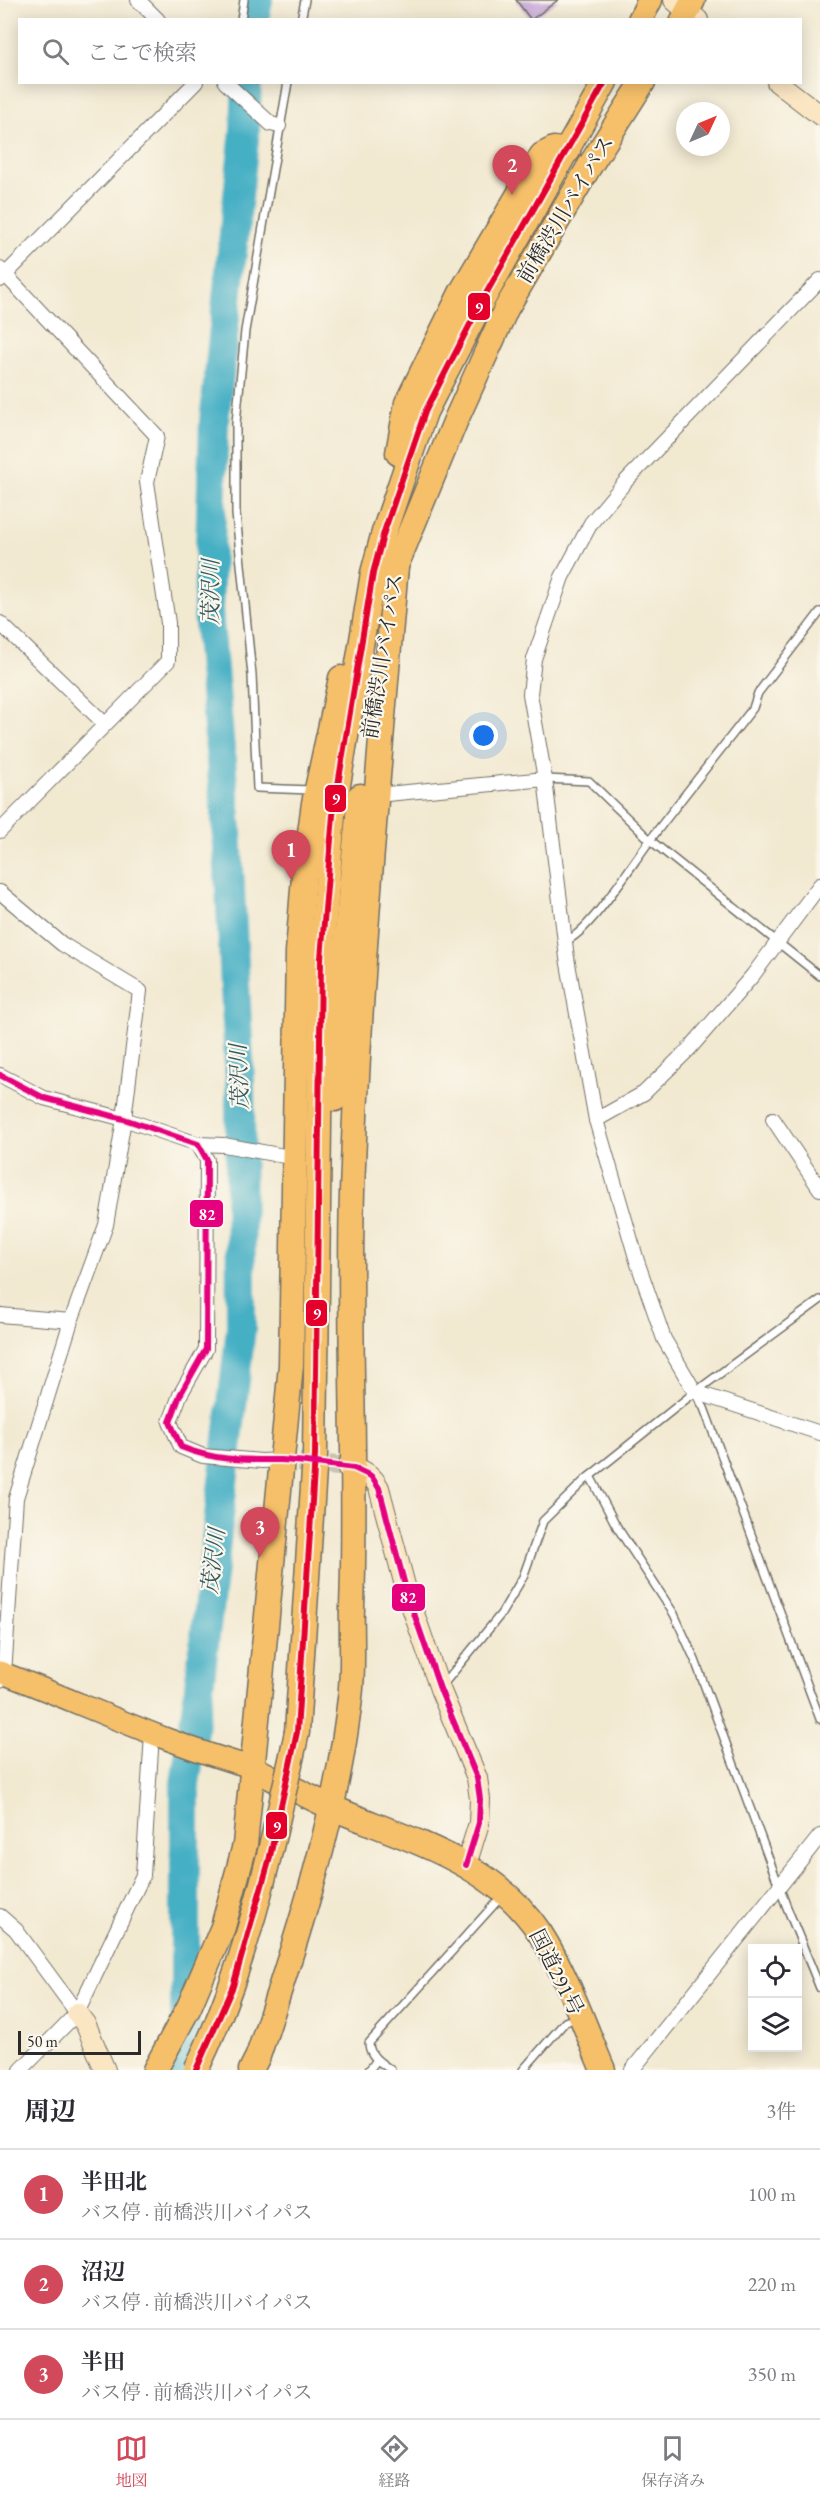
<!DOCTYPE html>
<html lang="ja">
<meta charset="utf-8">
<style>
:root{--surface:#fff;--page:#f7f7f7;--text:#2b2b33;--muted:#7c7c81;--line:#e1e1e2;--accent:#d1495b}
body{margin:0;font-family:"EB Garamond","Noto Serif JP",serif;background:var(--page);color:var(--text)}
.controls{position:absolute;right:18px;bottom:18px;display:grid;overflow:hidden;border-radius:0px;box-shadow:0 3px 15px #0003}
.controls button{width:54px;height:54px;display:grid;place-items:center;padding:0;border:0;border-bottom:2px solid var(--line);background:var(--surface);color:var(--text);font:30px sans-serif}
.compass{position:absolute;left:676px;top:102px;width:54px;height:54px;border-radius:50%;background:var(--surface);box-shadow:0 3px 15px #0003;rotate:46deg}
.scale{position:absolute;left:18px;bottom:15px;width:123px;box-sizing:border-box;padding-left:6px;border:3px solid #2b2b2b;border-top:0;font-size:16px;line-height:21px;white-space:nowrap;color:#2b2b2b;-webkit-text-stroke:4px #fbf7ec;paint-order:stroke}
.you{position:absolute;left:484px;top:736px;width:21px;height:21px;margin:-15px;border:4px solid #fff;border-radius:50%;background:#1a73e8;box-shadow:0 0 0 9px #1a73e833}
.badge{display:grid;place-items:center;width:39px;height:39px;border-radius:50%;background:var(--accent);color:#fff;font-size:20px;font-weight:700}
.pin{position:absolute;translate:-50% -50px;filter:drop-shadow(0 2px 3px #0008)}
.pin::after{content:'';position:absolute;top:32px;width:21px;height:18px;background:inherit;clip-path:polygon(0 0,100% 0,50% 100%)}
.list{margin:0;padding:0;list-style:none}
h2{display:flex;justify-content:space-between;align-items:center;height:78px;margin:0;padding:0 24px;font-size:26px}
h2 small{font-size:20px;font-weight:400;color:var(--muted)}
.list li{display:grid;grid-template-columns:39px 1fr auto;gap:18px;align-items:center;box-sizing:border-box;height:90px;padding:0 24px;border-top:2px solid var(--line)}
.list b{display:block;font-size:22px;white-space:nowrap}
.list p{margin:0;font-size:20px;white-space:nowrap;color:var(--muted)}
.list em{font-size:20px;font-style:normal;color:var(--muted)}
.icon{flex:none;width:33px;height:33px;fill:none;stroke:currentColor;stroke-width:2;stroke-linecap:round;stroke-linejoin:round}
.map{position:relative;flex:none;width:820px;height:2070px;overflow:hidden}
.search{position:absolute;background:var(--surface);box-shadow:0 3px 15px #0003;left:18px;right:18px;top:18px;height:66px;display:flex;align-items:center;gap:15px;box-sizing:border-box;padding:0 21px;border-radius:0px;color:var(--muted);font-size:22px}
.sheet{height:348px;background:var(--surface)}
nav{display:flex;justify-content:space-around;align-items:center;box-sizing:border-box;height:84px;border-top:2px solid var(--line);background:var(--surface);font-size:16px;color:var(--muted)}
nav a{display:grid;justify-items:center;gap:3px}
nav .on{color:var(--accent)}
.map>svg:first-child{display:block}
</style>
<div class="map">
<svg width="820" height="2070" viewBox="0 0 820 2070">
<rect width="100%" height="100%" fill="#fbf7ec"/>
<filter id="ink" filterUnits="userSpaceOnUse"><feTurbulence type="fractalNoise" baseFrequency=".0167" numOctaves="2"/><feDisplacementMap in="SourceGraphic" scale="12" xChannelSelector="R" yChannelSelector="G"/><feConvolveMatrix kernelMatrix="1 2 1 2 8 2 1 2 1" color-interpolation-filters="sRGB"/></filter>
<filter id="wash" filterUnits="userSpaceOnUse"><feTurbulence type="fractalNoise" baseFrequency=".008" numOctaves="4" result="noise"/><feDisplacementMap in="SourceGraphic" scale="24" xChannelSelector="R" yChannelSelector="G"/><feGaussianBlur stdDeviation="1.35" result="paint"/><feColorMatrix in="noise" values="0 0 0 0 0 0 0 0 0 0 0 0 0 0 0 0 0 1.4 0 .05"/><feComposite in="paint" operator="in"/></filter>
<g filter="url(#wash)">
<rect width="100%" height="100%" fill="#f2e9d1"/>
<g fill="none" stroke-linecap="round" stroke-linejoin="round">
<!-- river -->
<g stroke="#45afc4" stroke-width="30">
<polyline points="254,20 258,0"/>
<polyline points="185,2070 185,1784 198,1696 241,1328 240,1082 227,830 208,611 214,422 245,130 247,82"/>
</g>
</g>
<g id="blocks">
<!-- building -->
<polygon fill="#bb96d3" points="516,0 558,0 531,20"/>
</g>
</g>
<g filter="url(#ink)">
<use href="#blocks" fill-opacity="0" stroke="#716e65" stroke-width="1.5"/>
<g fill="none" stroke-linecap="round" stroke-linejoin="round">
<!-- secondary-tunnel -->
<polyline stroke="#cac3b0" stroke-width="20" stroke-dasharray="20 10" stroke-linecap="butt" points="299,1462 347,1467"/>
<!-- lane casing -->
<g stroke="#716e65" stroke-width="10">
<g id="lane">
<polyline points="241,20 244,0"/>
<polyline points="301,20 305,0"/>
<polyline points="288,82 245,331 236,423 236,514 252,675 257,788 311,790"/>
<polyline points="545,779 589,781 650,840 820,976"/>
<path d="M565 941C588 935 634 861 651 839 684 795 719 752 753 708L758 693 820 612"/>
<polyline points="696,1394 704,1408 820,1719"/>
<polyline points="590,1476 617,1527 674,1614 695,1660 786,1905 820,1988"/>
<polyline points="441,1687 501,1614 523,1577 543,1521 585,1480 695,1392 820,1300"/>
<polyline points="369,2070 377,2060"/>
<path d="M391 2070C381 2063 369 2056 369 2043L501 1897"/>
<polyline points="523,2070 565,2022 578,2017"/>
</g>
</g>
<!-- street casing -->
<g stroke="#716e65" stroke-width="16">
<g id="street">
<polyline points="138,0 158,20"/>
<polyline points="225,82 271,124 279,126"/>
<polyline points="0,269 157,436 147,482 168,623 168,661 0,831"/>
<polyline points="0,280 196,82"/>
<polyline points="820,280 626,481 591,523 562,577 534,659 530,694 545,779 567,958 596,1120 637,1261 664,1339 695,1392 820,1433"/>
<polyline points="0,623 105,724"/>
<polyline points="376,795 545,779"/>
<polyline points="0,892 62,944 140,991 124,1119 106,1225 71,1321 16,1498 4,1674 0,1680"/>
<polyline points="0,1075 44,1098 124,1119 198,1144 207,1160 206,1349 180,1395 170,1422 181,1447 203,1456 262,1461 281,1460"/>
<polyline points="773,1119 820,1189"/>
<polyline points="596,1120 644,1093 690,1048 753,975 820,885"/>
<polyline points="198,1144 224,1145 295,1158"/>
<polyline points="0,1315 71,1321"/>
<polyline points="0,1916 16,1930 77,2013"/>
<polyline points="21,2070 77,2013 143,1875 152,1734"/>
<polyline points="632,2070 820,1836"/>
</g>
</g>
<!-- secondary casing -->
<g stroke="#716e65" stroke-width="22">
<g id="secondary">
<polyline points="674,0 698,20"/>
<polyline points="777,82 820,115"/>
<path d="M347 1467C362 1468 372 1474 379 1488L407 1593 440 1689 477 1778 480 1799 479 1823 466 1865"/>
<polyline points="77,2013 86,2025 105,2070"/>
</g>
</g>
<!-- primary casing -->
<g stroke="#716e65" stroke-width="24">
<path id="primary" d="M0 1672C84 1704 165 1743 251 1767"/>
</g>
<!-- highway casing -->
<g stroke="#716e65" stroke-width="27">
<g id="highway">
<polyline points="640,20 650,0"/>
<polyline points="683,20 693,0"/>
<polyline points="398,453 407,403 462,291 542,155 554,149 568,151"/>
<polyline points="394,581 396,566 455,422 506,309 589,167 643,82"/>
<polyline points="335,1099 345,952 360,796"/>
<polyline points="297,1732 315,1455 321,958 333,815 373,573 384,532 425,412 483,299 605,82"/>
<path d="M251 1767C278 1781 305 1795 333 1808 408 1840 493 1861 540 1933 567 1975 584 2025 603 2070"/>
<polyline points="155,2070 189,2007 223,1927 245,1845 291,1365 298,952 304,876 314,803 341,678"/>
<path d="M251 2070 258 2056C297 1938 336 1822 350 1698 354 1668 351 1637 352 1607 357 1469 348 1330 352 1192 359 982 378 774 396 566"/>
</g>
</g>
<!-- lane -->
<use href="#lane" stroke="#fff" stroke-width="7"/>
<!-- street -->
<use href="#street" stroke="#fff" stroke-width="14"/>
<!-- secondary -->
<use href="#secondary" stroke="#fbe6c4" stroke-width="20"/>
<!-- primary -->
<use href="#primary" stroke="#f6c06b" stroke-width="21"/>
<!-- highway -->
<use href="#highway" stroke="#f6c06b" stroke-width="24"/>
<!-- highway-bridge casing -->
<g stroke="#716e65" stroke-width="27" stroke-linecap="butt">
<path id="highway-bridge" d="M196 2070C248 1963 272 1847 297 1732"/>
</g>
<!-- highway-bridge -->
<use href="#highway-bridge" stroke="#f6c06b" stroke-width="24"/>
<!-- bus-1 casing -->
<g stroke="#fbf7ec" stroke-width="10">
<polyline id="bus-1" points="196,2070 233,1986 269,1861 297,1732 315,1455 321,958 333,815 373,573 384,532 425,412 483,299 605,82"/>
</g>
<!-- bus-2 casing -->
<g stroke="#fbf7ec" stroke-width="10">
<path id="bus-2" d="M0 1075 44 1098 124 1119 198 1144 207 1160 206 1349 180 1395 170 1422 181 1447C215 1461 244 1460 280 1460 305 1461 330 1465 354 1468L371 1476 379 1488 407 1593 440 1689 477 1778 480 1799 479 1823 466 1865"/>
</g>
<!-- bus-1 -->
<use href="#bus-1" stroke="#e4002b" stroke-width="6"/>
<!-- bus-2 -->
<use href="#bus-2" stroke="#e5007d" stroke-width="6"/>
</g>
</g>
<g text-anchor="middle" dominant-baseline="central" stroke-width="4.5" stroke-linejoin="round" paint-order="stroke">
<!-- street labels -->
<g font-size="21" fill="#2b2b2b" stroke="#fbf7ec">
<text transform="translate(565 209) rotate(-59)">前橋渋川バイパス</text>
<text transform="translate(382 656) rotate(-81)">前橋渋川バイパス</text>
<text transform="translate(557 1972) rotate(63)">国道291号</text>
</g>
<!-- water labels -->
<g font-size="22" font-style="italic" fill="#345961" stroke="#fbf7ec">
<text transform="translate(210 592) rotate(-90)">茂沢川</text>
<text transform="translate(239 1077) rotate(-92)">茂沢川</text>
<text transform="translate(213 1561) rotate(-83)">茂沢川</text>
</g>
</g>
<g stroke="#fbf7ec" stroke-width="2">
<rect x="467" y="292" width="24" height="29" rx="6" fill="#e4002b"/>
<rect x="324" y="784" width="23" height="29" rx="6" fill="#e4002b"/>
<rect x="189" y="1199" width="35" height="29" rx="6" fill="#e5007d"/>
<rect x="305" y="1299" width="23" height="28" rx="6" fill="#e4002b"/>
<rect x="391" y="1583" width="35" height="29" rx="6" fill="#e5007d"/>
<rect x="265" y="1811" width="23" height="29" rx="6" fill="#e4002b"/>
</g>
<g font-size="16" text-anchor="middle" font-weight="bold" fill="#fff">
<text x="479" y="313">9</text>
<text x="336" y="804">9</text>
<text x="207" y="1220">82</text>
<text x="317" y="1319">9</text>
<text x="408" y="1603">82</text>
<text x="277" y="1832">9</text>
</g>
</svg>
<div class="controls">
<button><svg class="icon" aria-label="locate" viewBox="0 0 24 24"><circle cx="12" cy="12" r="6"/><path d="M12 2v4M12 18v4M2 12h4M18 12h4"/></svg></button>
<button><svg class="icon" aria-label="layers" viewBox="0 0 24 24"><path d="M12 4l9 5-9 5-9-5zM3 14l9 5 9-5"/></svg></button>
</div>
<svg class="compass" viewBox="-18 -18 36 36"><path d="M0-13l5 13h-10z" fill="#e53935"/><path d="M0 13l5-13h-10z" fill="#7c7c81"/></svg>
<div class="scale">50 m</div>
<div class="you"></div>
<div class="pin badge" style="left:291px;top:880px">1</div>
<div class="pin badge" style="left:512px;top:195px">2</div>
<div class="pin badge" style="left:260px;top:1557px">3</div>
<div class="search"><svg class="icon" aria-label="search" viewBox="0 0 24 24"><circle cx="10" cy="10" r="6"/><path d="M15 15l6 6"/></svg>ここで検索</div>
</div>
<section class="sheet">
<h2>周辺<small>3件</small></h2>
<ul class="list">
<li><span class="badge">1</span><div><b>半田北</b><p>バス停 · 前橋渋川バイパス</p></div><em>100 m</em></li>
<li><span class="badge">2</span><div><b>沼辺</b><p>バス停 · 前橋渋川バイパス</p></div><em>220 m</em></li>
<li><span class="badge">3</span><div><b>半田</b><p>バス停 · 前橋渋川バイパス</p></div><em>350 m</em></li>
</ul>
</section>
<nav>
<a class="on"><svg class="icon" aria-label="map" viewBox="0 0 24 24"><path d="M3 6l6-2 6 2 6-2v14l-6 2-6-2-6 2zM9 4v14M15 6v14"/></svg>地図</a>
<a><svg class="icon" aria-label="directions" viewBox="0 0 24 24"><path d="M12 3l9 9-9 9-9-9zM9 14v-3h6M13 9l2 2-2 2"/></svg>経路</a>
<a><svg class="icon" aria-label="saved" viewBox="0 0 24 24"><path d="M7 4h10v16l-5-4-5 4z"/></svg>保存済み</a>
</nav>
